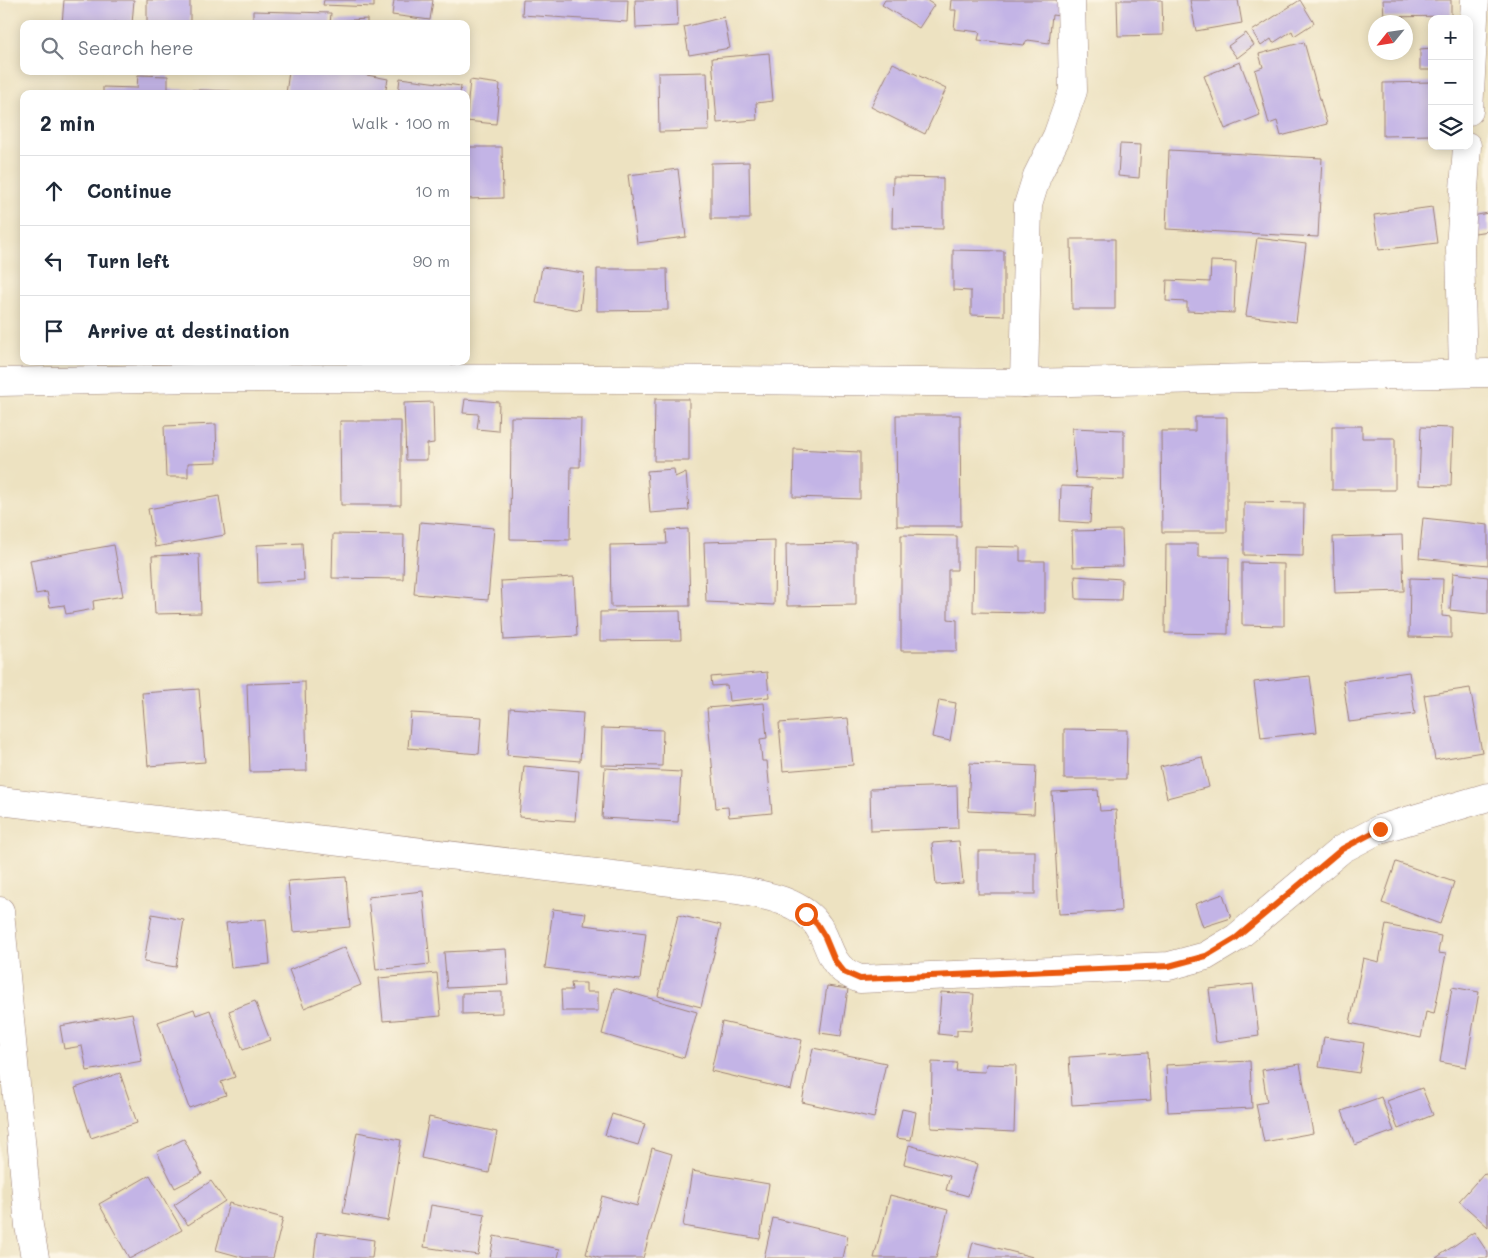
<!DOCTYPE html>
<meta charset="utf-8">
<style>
:root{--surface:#fff;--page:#f2f2f3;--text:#1f2937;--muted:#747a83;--line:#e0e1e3}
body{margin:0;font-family:Mali,sans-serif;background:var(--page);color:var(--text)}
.controls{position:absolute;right:15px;top:15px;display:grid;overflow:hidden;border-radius:10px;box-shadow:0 2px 12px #0003}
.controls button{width:45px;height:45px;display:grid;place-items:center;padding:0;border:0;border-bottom:1px solid var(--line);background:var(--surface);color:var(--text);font:25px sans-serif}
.compass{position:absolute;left:1368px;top:15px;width:45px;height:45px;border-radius:50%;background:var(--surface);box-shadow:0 2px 12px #0003;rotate:240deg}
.stop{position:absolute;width:15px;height:15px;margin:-11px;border:4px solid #ea580c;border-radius:50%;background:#fff}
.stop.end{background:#ea580c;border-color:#fff;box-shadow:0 1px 5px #0008}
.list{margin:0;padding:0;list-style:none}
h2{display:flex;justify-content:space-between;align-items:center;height:65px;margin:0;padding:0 20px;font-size:21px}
h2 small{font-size:16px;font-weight:400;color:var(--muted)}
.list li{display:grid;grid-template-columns:32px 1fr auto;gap:15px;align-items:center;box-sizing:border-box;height:70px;padding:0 20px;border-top:1px solid var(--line)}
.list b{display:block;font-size:19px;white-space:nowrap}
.list em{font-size:16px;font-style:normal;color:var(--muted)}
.icon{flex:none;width:28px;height:28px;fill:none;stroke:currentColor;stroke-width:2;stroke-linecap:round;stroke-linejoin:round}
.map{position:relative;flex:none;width:1488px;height:1258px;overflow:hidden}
.search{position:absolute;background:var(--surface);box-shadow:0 2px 12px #0003;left:20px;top:20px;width:450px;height:55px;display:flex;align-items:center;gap:12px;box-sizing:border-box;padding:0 18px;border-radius:10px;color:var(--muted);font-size:19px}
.panel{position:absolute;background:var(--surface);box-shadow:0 2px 12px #0003;left:20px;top:90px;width:450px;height:275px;border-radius:10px}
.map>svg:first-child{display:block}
</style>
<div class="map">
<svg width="1488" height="1258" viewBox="0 0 1488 1258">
<rect width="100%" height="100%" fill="#fcf5e5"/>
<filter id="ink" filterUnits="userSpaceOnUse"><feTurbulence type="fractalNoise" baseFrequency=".02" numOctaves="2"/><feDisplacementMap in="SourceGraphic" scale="10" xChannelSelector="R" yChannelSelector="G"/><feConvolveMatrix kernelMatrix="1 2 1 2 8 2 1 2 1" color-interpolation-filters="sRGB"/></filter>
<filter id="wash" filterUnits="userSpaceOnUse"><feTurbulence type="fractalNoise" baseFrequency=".0096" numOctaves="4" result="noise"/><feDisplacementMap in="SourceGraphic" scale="20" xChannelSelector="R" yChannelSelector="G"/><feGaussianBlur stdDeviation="1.12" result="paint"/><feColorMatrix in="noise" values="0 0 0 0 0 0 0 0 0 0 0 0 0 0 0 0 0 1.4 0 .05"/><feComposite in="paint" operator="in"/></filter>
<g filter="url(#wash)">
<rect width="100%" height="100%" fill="#ede2c1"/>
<g id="blocks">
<!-- building -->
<g fill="#c3b4e6">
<polygon points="64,0 134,0 132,24 114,22 114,24 62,24"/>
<rect x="147" y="0" width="43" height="24"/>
<polygon points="324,0 374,0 374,7 323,5"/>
<polygon points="394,0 433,0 430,20 392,15"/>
<polygon points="523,0 628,0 627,22 522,15"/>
<polygon points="635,0 677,0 678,26 636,28"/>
<polygon points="885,0 926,0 934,5 919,28 882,5"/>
<polygon points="951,0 1062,0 1060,16 1052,15 1049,43 1028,40 1024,45 978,40 980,32 954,29 956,10 950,10"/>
<polygon points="1117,0 1162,0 1163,35 1118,36"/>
<polygon points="1190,0 1238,0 1242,23 1196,31"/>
<polygon points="1300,0 1314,23 1294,36 1292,31 1273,43 1271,39 1261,46 1252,31"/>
<polygon points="1383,0 1451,0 1451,16 1384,17"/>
<polygon points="253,11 331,13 330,24 253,24"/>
<polygon points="724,17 730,48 689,55 684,27"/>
<polygon points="367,19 367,24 336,24 336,21"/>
<polygon points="1246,33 1254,45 1237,58 1228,46"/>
<polygon points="1304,42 1327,124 1281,136 1277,121 1269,124 1255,70 1263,67 1259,54"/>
<polygon points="1432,48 1432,70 1420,70 1420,49"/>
<polygon points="769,53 773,101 756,103 757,120 717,123 712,58"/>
<polygon points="1240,62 1260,115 1225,129 1204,76"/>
<polygon points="893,63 946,89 925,134 871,107"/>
<polygon points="289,71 346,71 388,79 385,94 286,94"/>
<polygon points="707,72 709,131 659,132 658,73"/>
<polygon points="138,75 168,76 168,89 231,91 231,94 103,94 103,87 137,88"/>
<polygon points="400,78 461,86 460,94 398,94"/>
<polygon points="470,80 500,84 496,124 466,121"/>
<polygon points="1432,82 1432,135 1383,136 1383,83"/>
<polygon points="1120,144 1141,145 1139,178 1118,176"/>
<polygon points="466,147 502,147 503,198 466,199"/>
<polygon points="1169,150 1322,158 1318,237 1166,229"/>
<polygon points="749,162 750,219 711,219 711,163"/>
<polygon points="678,169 686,237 637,243 628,175"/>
<polygon points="893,177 943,178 943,229 892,228"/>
<polygon points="1432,207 1437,243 1379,250 1374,215"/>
<polygon points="1488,213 1488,231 1475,233 1472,216"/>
<polygon points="1257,238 1306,244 1296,322 1246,316"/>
<polygon points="1071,239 1115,239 1115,309 1072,309"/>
<polygon points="953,250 1004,251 1004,316 971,315 971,291 953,290"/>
<polygon points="1211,261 1236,262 1234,313 1187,311 1187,302 1166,301 1167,280 1210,282"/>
<polygon points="542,267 584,273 580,310 536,303"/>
<polygon points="597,269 667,269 668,310 597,311"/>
<polygon points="465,399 499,402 498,431 477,429 479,414 463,413"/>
<polygon points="655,399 689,399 689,461 654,461"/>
<polygon points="433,402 434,443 427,444 427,460 406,460 404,403"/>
<polygon points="896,415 960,415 961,526 897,526"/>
<polygon points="511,417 581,418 580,467 571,467 570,540 510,539"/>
<polygon points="1195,417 1227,417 1227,532 1162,532 1161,431 1195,431"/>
<polygon points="340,421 401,421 401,505 341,505"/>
<polygon points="216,424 217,462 188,463 188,477 166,477 164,426"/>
<polygon points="1332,426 1362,426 1362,438 1395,438 1395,490 1332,490"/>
<polygon points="1421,427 1453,428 1451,486 1419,485"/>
<polygon points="1072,428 1124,430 1124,480 1076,478"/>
<polygon points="794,449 860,452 860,499 793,497"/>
<polygon points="674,469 675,477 686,472 689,510 650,513 647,471"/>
<polygon points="1061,486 1092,487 1090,523 1060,521"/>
<polygon points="219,496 225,535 155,547 148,509"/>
<polygon points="1244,502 1304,503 1303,556 1244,555"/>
<polygon points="1423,518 1488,525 1488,565 1419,558"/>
<polygon points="420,522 494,528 488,600 414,594"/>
<polygon points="688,529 690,606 611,607 610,545 667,544 666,530"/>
<polygon points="1122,530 1123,566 1073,567 1072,531"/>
<polygon points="333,534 404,535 403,579 332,578"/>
<polygon points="901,535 957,536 957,570 948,570 948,619 957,620 957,651 901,651"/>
<polygon points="1402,535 1404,591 1335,593 1333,537"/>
<polygon points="775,540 774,605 706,602 704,542"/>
<polygon points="302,543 304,580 258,583 257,545"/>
<polygon points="856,543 856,605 787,606 786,544"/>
<polygon points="1166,544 1198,544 1198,557 1229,557 1228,634 1165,633"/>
<polygon points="114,545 123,596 93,601 94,609 66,614 64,605 50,607 47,592 36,594 30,560"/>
<polygon points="974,546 1020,547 1020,561 1045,561 1045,613 973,612"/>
<polygon points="199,554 201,613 155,614 152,556"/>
<polygon points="1242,563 1284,564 1284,626 1242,625"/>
<polygon points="1453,573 1488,577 1488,614 1450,610"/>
<polygon points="1075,576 1122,579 1121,600 1076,599"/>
<polygon points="574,577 577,636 504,640 501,581"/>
<polygon points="1410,578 1443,579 1442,616 1451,617 1451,638 1409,637"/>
<polygon points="680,611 681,640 600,641 600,612"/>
<polygon points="767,672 769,697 729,701 727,685 712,686 711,677"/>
<polygon points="1409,672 1415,714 1349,722 1343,681"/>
<polygon points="1310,676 1317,732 1261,738 1254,682"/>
<polygon points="305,682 307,771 250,772 247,684"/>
<polygon points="1470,688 1482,752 1435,760 1424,695"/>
<polygon points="199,689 205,762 148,766 142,693"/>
<polygon points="939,700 956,703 950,741 932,737"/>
<polygon points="764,703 767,738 760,739 762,761 767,761 772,813 729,817 728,807 716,808 707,708"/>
<polygon points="510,708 583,713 580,761 507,755"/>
<polygon points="411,713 482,717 479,754 408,748"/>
<polygon points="848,718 853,765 783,771 779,723"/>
<polygon points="602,728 663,730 662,766 601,765"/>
<polygon points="1064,729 1127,730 1126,779 1064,779"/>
<polygon points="1202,757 1209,787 1167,798 1160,767"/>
<polygon points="970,763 1036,766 1034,814 968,811"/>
<polygon points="524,766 579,771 575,821 519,817"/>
<polygon points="605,768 681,772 678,822 602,818"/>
<polygon points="957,786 958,828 871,831 870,789"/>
<polygon points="1098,790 1100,811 1116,810 1121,911 1059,914 1052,792"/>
<polygon points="959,841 963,883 936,885 932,843"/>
<rect x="978" y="851" width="57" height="43"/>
<polygon points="1396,862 1454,882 1440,924 1382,903"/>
<polygon points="346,877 350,927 293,932 288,881"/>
<polygon points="423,891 430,964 376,970 368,897"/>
<polygon points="1223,894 1231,918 1203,927 1195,904"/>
<polygon points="553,909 586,913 584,925 646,933 640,980 545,968"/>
<polygon points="152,914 184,920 176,967 144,962"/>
<polygon points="678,915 721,925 701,1007 658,996"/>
<polygon points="266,919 270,964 231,968 226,923"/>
<polygon points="1386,925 1441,936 1438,953 1446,954 1434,1014 1426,1012 1421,1038 1350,1023 1363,958 1379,962"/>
<polygon points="345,947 361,985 304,1008 289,970"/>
<polygon points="506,949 509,985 447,988 444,952"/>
<polygon points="437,973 441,1016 383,1021 379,978"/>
<polygon points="571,983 586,983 586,992 598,992 598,1011 562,1011 561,990 572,990"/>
<polygon points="1253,984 1259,1036 1216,1042 1209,989"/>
<polygon points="827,986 848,989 841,1036 820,1033"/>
<polygon points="1452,987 1479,992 1466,1067 1440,1062"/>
<polygon points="614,988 697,1012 684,1058 602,1034"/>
<polygon points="502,992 502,1013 462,1014 462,993"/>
<polygon points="941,992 974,994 971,1031 957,1030 957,1036 938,1034"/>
<polygon points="255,1001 270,1040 243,1050 229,1011"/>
<polygon points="194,1009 196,1015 210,1010 235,1077 221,1082 226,1095 189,1108 158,1022"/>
<polygon points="132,1013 142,1061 87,1071 82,1046 64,1049 60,1026"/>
<polygon points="722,1022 802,1040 791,1090 711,1071"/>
<polygon points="1324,1037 1364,1043 1359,1073 1319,1067"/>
<polygon points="813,1048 886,1063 874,1118 802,1102"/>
<polygon points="1148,1052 1151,1100 1072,1105 1069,1057"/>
<polygon points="1250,1061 1252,1108 1168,1112 1166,1065"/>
<polygon points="932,1062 957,1063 956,1071 985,1072 986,1064 1016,1065 1014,1132 931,1128"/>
<polygon points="1300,1064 1313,1133 1264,1142 1256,1104 1267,1102 1262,1070"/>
<polygon points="120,1073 137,1123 91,1138 75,1088"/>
<polygon points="1422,1088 1433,1115 1398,1129 1387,1101"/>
<polygon points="1381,1097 1394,1131 1355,1145 1342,1111"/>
<polygon points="902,1109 916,1112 911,1140 896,1138"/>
<polygon points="612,1114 645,1124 638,1145 605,1135"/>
<polygon points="429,1117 497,1132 489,1173 421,1158"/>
<polygon points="357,1132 401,1140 388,1221 343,1213"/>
<polygon points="184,1139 202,1174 175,1188 157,1152"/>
<polygon points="909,1145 977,1164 968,1196 946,1190 950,1176 904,1164"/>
<polygon points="652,1148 672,1154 643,1258 599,1258 586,1254 602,1196 637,1206"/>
<polygon points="692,1171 769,1184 760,1239 683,1226"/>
<polygon points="1484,1173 1488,1176 1488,1227 1459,1201"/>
<polygon points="150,1175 182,1230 131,1258 129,1258 99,1204"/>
<polygon points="211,1181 225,1201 188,1225 174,1205"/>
<polygon points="890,1195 948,1210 936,1258 874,1258"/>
<polygon points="229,1203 283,1218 273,1258 245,1258 216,1250"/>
<polygon points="431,1205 485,1214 478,1255 424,1247"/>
<polygon points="773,1218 848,1236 843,1258 764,1258"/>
<polygon points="317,1232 374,1240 372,1258 314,1258"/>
<polygon points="1474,1232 1488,1253 1488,1258 1436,1258"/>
<polygon points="494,1236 560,1249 558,1258 490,1258"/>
<polygon points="973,1242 1033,1257 1033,1258 969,1258"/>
</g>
</g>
</g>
<g filter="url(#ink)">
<use href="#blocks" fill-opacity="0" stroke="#9c8076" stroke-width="1"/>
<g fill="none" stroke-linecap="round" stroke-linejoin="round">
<!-- minor casing -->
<g stroke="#9c8076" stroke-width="29">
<g id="minor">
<polyline points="1469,111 1475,0"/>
<polyline points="1463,373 1460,248 1467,146"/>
<polyline points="0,382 195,378 635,379 1024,383 1488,373"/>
<polyline points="1024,383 1028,205 1037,176 1057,136 1073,91 1071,0"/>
<path d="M0 801 738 890C765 895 801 901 818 926 828 940 830 963 846 972 850 975 855 977 860 979L1169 966 1206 956 1236 938 1342 849 1380 829 1488 797"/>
<polyline points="0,911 29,1226 35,1258"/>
</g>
</g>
<!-- minor -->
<use href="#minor" stroke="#fff" stroke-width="28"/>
</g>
</g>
<g fill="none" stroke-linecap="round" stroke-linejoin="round" filter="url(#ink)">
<!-- route -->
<polyline stroke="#ea580c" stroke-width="6" points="806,914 817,924 825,937 835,961 844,972 860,979 1169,966 1206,956 1236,938 1342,849 1380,829"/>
</g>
</svg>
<div class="controls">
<button>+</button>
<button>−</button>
<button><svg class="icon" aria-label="layers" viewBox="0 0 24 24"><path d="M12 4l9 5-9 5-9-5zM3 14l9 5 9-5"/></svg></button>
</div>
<svg class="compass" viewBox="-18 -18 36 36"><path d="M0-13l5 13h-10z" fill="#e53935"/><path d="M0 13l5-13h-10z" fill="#747a83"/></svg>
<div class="stop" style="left:806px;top:914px"></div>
<div class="stop end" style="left:1380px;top:829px"></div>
<div class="search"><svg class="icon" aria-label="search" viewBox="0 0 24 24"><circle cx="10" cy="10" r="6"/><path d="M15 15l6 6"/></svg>Search here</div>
<section class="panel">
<h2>2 min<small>Walk · 100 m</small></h2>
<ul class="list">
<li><svg class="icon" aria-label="ahead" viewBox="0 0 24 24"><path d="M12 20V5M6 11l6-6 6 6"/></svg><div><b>Continue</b></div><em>10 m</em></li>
<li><svg class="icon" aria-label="left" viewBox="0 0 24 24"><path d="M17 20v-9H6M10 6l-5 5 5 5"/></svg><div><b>Turn left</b></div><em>90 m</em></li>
<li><svg class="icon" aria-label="arrive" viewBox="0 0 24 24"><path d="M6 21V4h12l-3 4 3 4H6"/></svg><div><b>Arrive at destination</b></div></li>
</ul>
</section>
</div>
